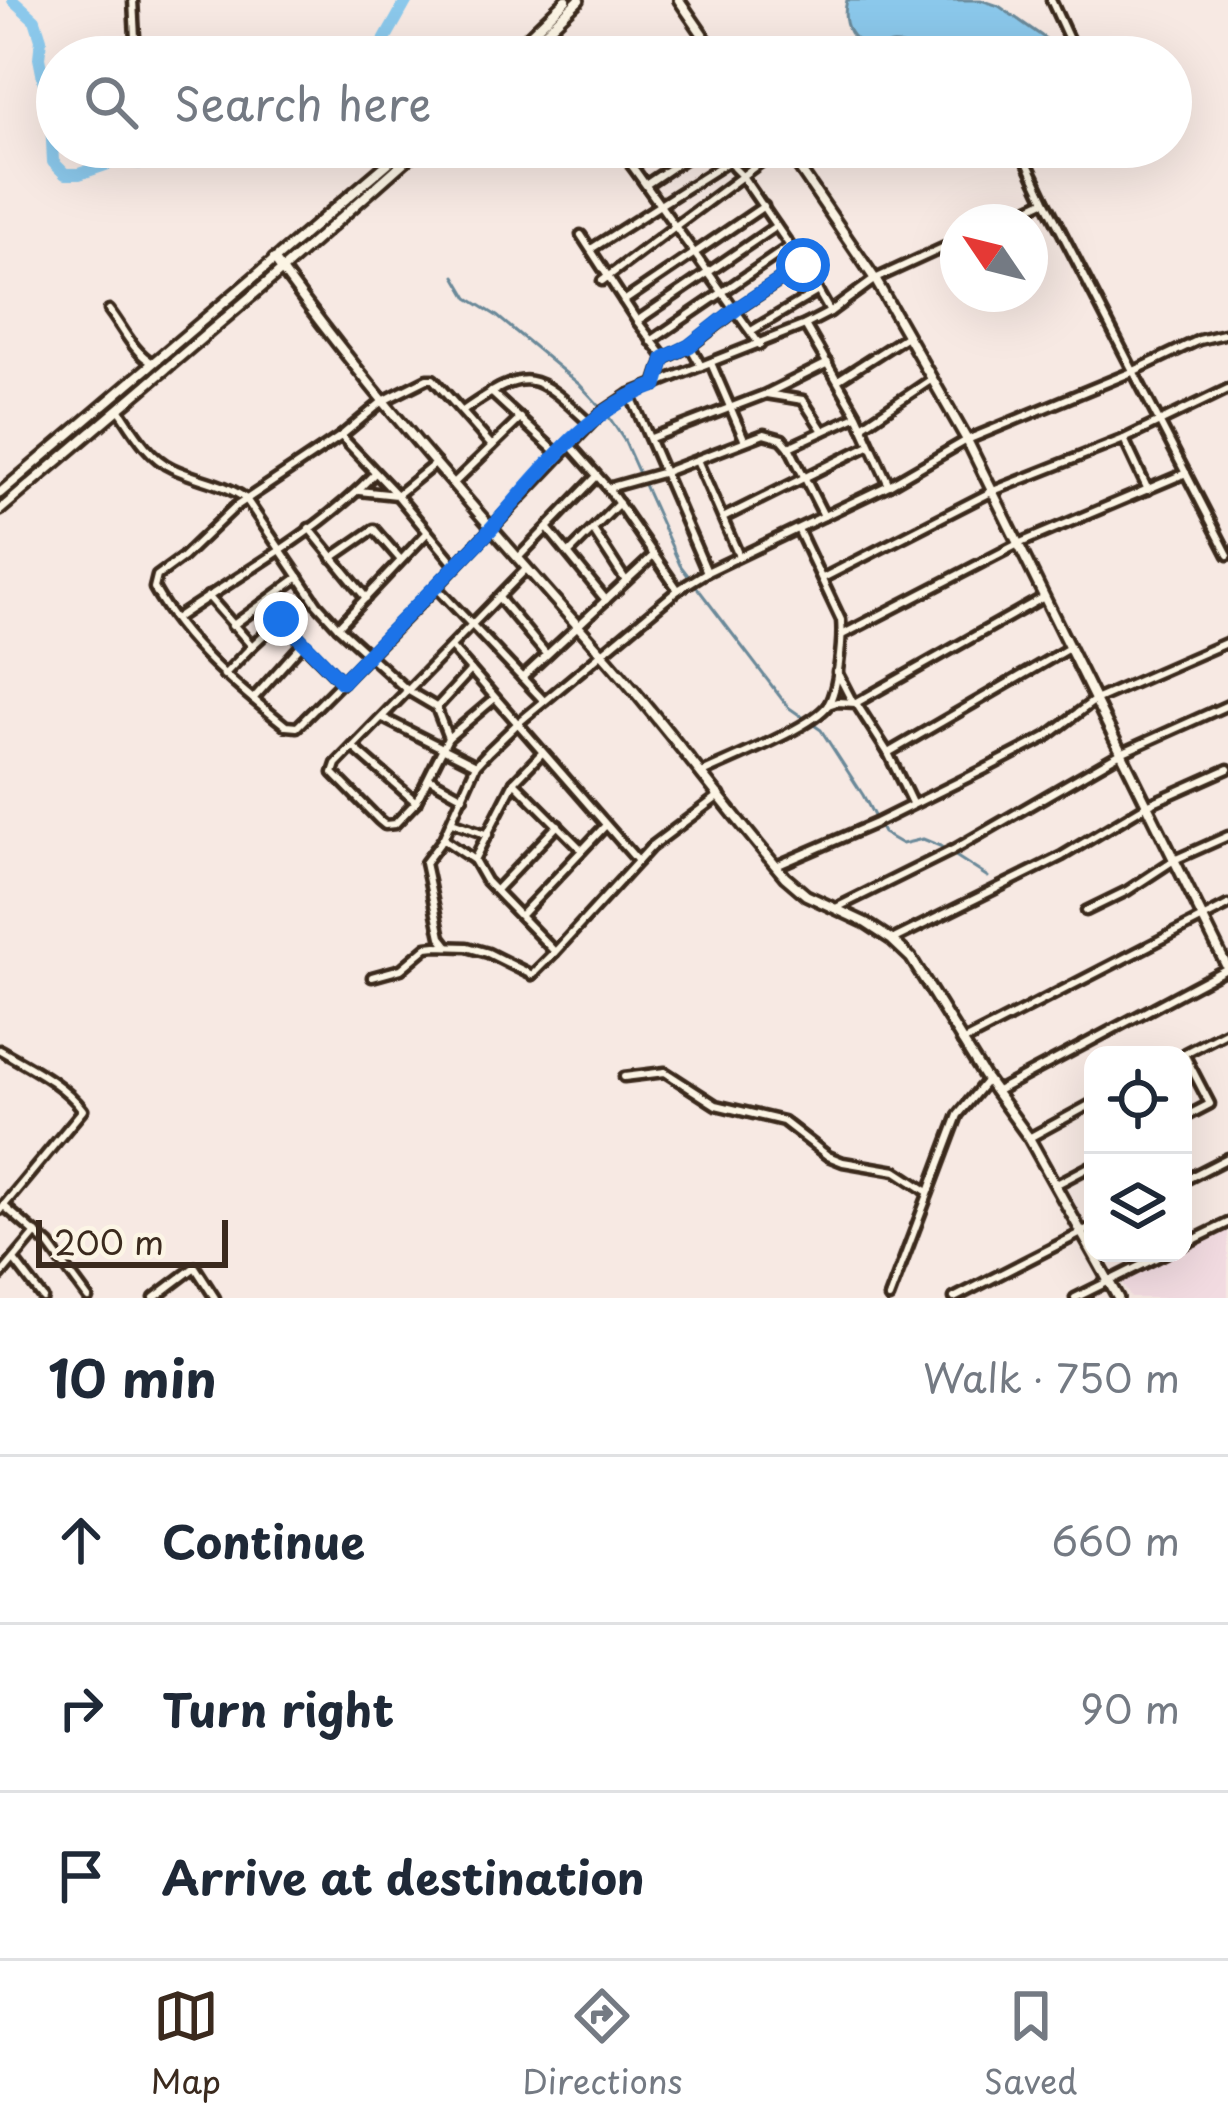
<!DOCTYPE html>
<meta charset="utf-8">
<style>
:root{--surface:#fff;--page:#f2f2f3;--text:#1f2937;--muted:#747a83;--line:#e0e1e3;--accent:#3b2a1e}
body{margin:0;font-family:"Playpen Sans",sans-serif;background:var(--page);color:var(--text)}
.controls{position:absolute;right:36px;bottom:36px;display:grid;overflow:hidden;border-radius:24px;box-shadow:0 12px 48px #0002}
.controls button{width:108px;height:108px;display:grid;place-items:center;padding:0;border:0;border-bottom:3px solid var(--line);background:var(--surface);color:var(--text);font:60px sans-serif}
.compass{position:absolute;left:940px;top:204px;width:108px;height:108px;border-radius:50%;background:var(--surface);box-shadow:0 12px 48px #0002;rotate:305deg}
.scale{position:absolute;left:36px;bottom:30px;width:192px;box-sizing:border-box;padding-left:12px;border:6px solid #3b2a1e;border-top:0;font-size:33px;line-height:42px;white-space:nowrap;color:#3b2a1e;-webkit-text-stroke:9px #fcf5e5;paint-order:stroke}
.stop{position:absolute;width:36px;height:36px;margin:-27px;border:9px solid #1a73e8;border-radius:50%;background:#fff}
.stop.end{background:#1a73e8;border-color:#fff;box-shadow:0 3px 12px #0008}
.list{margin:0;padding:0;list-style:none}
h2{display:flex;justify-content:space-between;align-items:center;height:156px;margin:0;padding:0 48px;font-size:51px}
h2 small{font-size:39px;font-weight:400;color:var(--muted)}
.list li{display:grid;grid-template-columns:78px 1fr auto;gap:36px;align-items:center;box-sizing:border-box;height:168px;padding:0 48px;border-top:3px solid var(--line)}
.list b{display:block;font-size:45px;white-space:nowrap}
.list em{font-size:39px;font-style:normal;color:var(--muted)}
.icon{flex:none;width:66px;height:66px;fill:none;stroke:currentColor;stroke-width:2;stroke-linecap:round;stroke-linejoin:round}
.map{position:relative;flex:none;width:1228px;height:1298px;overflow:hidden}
.search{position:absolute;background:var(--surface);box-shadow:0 12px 48px #0002;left:36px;right:36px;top:36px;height:132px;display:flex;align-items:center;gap:30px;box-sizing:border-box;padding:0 42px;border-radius:66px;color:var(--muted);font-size:45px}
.sheet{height:660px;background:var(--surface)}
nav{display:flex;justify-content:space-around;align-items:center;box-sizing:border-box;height:168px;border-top:3px solid var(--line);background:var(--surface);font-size:33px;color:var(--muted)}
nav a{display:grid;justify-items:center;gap:6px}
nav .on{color:var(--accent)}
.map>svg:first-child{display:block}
</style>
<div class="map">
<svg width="1228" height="1298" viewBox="0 0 1228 1298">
<rect width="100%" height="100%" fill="#f7e9e3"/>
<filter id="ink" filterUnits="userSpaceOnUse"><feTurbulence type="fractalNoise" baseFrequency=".00833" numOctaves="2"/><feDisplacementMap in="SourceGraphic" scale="24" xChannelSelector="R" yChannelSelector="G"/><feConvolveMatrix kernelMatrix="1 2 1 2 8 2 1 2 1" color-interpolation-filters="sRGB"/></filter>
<g filter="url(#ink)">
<!-- built -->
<polygon fill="#f2dbe1" points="1228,1228 1228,1298 1131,1298 1121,1281"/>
<!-- water -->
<path fill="#8bc8eb" stroke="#6b8999" stroke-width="3" d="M847 0H981L999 6 1046 39C1026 53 965 63 944 52 918 57 919 47 898 44 884 42 893 47 879 47 850 46 841 24 847 0Z"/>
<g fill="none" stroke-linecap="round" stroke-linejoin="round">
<!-- stream -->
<polyline stroke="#6b8999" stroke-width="3" points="455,276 468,298 497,316 580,385 607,414 624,440 680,565 788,707 821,730 863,795 883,833 902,844 923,839 940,846 988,877"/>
<!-- river -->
<g stroke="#8bc8eb" stroke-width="12">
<polyline points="13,0 35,20 41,39 39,58 51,119 53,162 65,174 79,174 114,162 150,164 226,147"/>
<polyline points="375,57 407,0"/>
</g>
<!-- minor casing -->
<g stroke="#3b2a1e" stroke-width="15">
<g id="minor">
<polyline points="133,0 136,57"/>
<polyline points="1051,0 1077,57"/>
<polyline points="663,147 632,166 760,345"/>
<polyline points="722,147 734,168 742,176 803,265 830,312"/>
<polyline points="1028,147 1025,151 1028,164 1045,200 1228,555"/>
<polyline points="632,166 626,155 634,147"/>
<polyline points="647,184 702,147"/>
<polyline points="999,222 1044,201"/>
<polyline points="581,235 637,321 665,358 690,346 737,309 803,265"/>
<polyline points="591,249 729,161"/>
<polyline points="602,281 781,147"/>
<polyline points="624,301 764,206"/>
<path d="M109 310C123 328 133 352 153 363"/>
<polyline points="637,321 776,226"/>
<polyline points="805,325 857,415 889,485"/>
<polyline points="751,331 818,291"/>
<polyline points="651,341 790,246"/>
<polyline points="690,346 701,366"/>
<polyline points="711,363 744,439"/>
<polyline points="838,380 907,336"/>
<polyline points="655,385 664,358"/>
<polyline points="491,392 559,455"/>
<polyline points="630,394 707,572"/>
<polyline points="766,394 803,400 823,431"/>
<path d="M119 409C133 430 148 457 172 468 197 480 223 482 246 499L317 604 338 627 407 690 436 707 448 738"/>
<path d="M463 411C528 366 534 371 589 423"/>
<polyline points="862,426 932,379"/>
<polyline points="341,436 397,495 456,566"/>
<polyline points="651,438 766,394 828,363"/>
<polyline points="1124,439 1148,490"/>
<polyline points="569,444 608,488 678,590"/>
<path d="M492 446 433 379H427L383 401 341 436 235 507 183 557 157 576 154 588C185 644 237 687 286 726L297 727 436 587 600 414 630 394 805 325 830 312 875 279 958 241"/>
<polyline points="789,447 856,416"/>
<polyline points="697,460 739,556"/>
<polyline points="453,484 521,418"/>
<polyline points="608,488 665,472 764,434 782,439 789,447 824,516"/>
<polyline points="359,491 397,495 436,463"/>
<polyline points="723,518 870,445"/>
<polyline points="309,528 366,598"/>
<polyline points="548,529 606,600"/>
<polyline points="593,530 626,581"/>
<polyline points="569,553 619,503"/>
<polyline points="332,558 374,529 400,559"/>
<polyline points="518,558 596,477"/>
<polyline points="823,578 993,491 1124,439 1228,389"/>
<polyline points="436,587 544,701"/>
<polyline points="208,596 252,646 281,619"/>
<polyline points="499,598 546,654"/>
<polyline points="268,601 303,643 342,682"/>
<path d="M175 619C242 573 319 532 375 473"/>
<polyline points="232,626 299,577"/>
<polyline points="338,627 426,534"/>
<polyline points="842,635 1018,544 1186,473"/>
<polyline points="451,647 638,861"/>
<polyline points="837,672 852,701"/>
<polyline points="224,675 252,646"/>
<polyline points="522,678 653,556"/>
<polyline points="495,698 448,738 416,802 395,824 385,825 379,820 333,773 336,764 526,569"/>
<polyline points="253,699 303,643"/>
<polyline points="856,703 1044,597"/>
<polyline points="828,705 837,702 856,703 888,753 912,803"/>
<polyline points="437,707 471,670"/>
<polyline points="383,718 476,765"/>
<polyline points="353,747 416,802"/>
<polyline points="888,753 1069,648"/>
<path d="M702 773C729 760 813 727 828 705 838 689 843 639 841 620L798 529"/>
<polyline points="429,778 463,797"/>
<polyline points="514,782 582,850"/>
<polyline points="452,822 488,835"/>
<polyline points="443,839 474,860 486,881 555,952 651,847 720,795"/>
<polyline points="474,860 514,782 542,753"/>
<polyline points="776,866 876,823 983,770 1046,737 1095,700 1228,642"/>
<polyline points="496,890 558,825"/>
<polyline points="836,908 953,850 1121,753 1228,705"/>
<polyline points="1086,911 1127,891 1174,860 1228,836"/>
<polyline points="521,915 605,826"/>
<polyline points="892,940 1062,856 1147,805 1228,769"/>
<polyline points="448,946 441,937 425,863 443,839 476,765 489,751 517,724 678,590 707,572 889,485 967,440 1132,372 1199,340 1228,333"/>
<polyline points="372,977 401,969 427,947 436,946 467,947 488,953 532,975 554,953"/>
<polyline points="962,1042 1228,905"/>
<path d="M0 1050C29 1067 63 1083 83 1110L0 1210"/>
<polyline points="1185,1053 1228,1031"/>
<polyline points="624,1077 665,1072 716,1105 783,1121 828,1156 843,1162 896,1171 928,1192"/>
<polyline points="995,1092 1228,968"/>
<polyline points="1183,1118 1210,1104 1184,1054"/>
<polyline points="1029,1138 1093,1103"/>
<polyline points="1183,1181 1228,1158"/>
<polyline points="1055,1185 1093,1165"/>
<polyline points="4,1206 49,1245 88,1298"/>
<polyline points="1183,1245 1228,1223"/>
<polyline points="14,1260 43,1298"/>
<polyline points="0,1276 36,1233"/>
<polyline points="154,1298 195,1267 215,1298"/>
<polyline points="889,1298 958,1115 987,1080"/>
<polyline points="954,1298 1093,1227"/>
<polyline points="1075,1298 1166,1253"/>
</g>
</g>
<!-- tertiary casing -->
<g stroke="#3b2a1e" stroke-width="16">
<g id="tertiary">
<polyline points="679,0 718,57"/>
<polyline points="507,57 566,0"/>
<polyline points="519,57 579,0"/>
<polyline points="785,147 875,279 967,440 1228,969"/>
<path d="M274 259C373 398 488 524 600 651 665 724 722 803 785 877L806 895 866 923 892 940 911 958 984 1076 1029 1138 1118 1298"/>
<polyline points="0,493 407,147"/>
<polyline points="0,510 282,270 421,147"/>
</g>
</g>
<!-- minor -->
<use href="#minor" stroke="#fcf5e5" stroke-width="6"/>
<!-- tertiary -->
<use href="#tertiary" stroke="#fcf5e5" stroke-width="8"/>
</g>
</g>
<g fill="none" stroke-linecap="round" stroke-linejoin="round" filter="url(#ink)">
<!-- route -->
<path stroke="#1a73e8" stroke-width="15" d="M281 619 342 682C386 635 433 590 478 543 531 487 580 411 656 385L664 358 689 346 736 309 803 265"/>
</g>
</svg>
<div class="controls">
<button><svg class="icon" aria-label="locate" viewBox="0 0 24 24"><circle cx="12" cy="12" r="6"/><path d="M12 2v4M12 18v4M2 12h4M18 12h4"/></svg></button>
<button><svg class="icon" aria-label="layers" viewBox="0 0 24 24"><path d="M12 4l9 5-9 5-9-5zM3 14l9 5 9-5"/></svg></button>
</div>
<svg class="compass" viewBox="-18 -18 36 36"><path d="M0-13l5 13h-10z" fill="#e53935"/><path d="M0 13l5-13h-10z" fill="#747a83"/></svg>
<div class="scale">200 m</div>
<div class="stop" style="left:803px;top:265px"></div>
<div class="stop end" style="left:281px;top:619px"></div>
<div class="search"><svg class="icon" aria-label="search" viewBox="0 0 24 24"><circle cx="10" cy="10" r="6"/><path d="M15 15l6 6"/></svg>Search here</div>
</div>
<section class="sheet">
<h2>10 min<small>Walk · 750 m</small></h2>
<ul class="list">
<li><svg class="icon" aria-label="ahead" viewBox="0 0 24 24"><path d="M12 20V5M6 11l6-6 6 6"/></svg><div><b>Continue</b></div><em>660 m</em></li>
<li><svg class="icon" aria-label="right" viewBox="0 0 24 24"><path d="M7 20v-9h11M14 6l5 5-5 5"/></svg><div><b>Turn right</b></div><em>90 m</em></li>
<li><svg class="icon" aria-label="arrive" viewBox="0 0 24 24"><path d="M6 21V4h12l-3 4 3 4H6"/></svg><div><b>Arrive at destination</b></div></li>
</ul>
</section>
<nav>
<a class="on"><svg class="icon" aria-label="map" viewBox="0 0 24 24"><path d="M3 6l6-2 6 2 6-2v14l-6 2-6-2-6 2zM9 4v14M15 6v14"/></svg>Map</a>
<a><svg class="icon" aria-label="directions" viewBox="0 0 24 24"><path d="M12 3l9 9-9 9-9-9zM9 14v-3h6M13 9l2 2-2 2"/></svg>Directions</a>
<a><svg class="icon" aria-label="saved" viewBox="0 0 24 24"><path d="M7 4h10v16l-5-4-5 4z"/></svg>Saved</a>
</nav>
